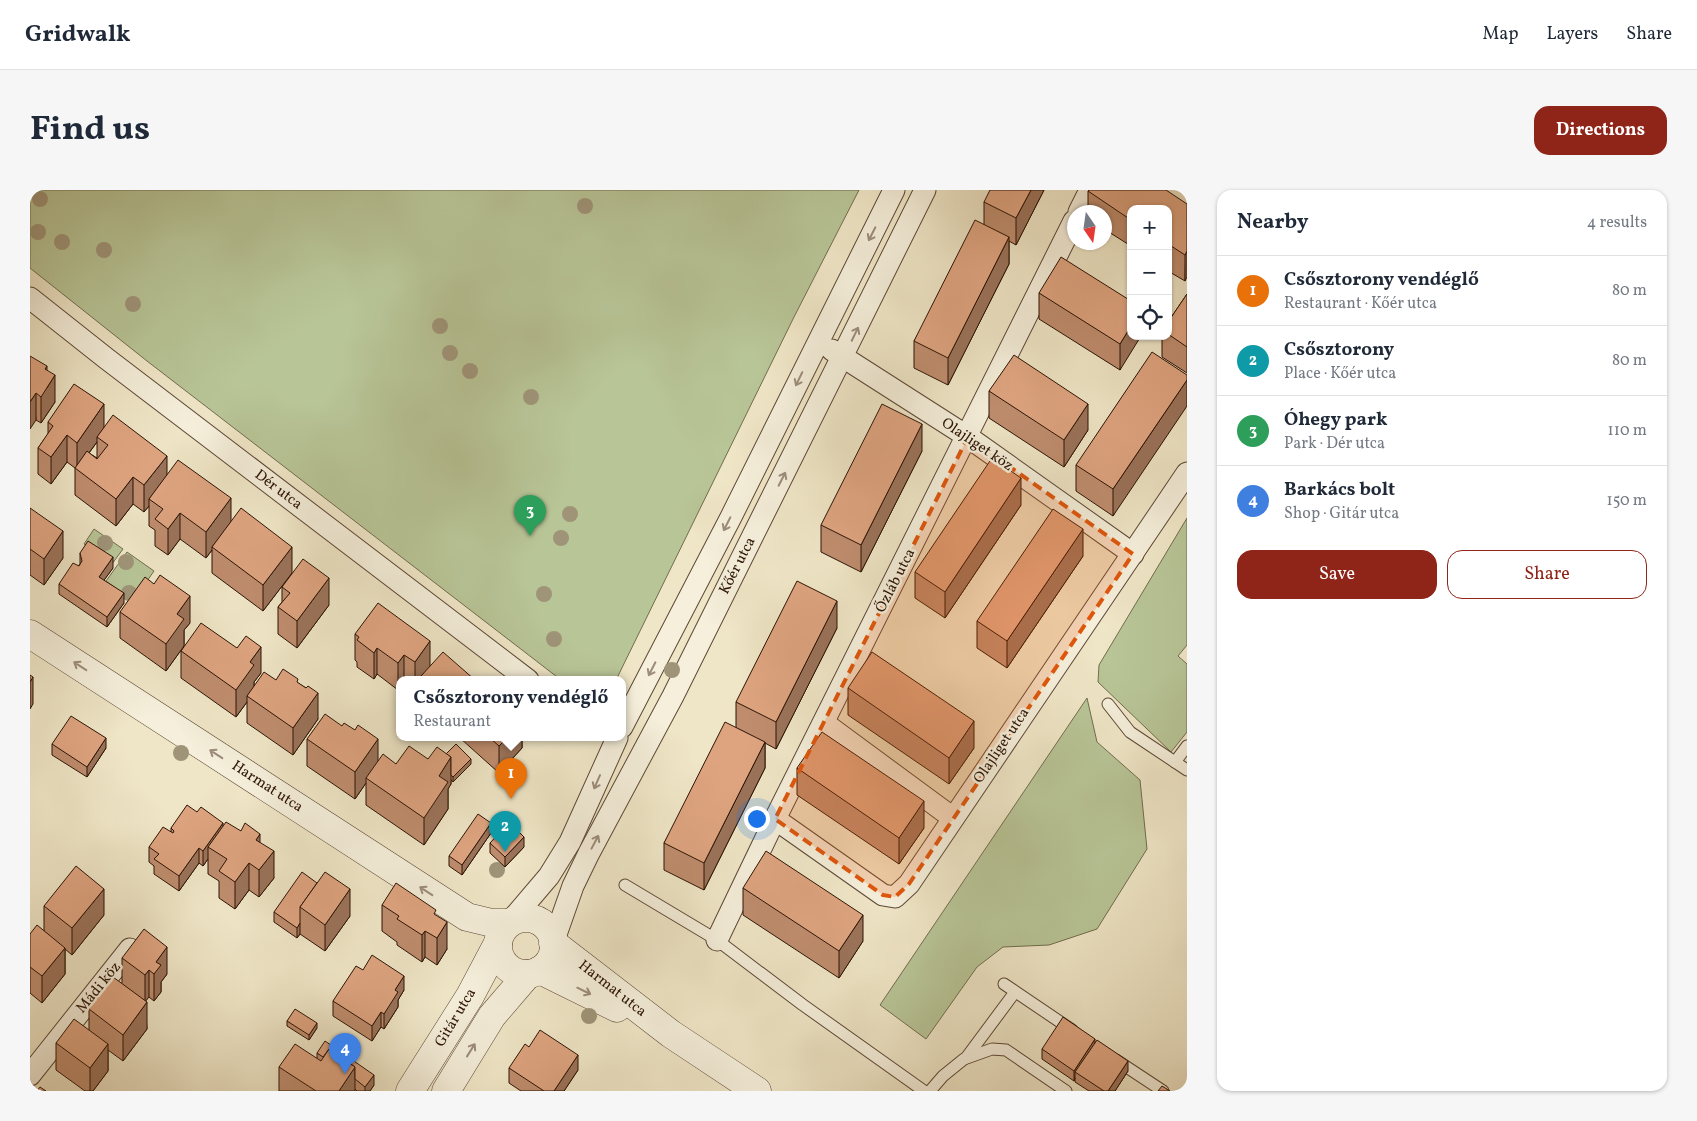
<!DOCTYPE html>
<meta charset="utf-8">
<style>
:root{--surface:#fff;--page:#f6f6f7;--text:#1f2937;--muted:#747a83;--line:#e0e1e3;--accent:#8f2418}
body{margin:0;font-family:Vollkorn,serif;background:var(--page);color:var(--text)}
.controls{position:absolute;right:15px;top:15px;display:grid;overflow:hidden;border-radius:10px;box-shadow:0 1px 4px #0004}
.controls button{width:45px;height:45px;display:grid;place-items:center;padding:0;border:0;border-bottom:1px solid var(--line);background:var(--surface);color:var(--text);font:25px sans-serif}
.compass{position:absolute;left:1037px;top:15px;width:45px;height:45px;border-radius:50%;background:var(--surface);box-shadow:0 1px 4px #0004;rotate:167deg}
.you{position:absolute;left:726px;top:628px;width:18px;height:18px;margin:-12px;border:4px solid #fff;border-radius:50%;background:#1a73e8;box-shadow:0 0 0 8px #1a73e833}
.badge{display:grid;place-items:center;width:32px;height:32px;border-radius:50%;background:var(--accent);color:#fff;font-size:16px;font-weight:700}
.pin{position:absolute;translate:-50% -41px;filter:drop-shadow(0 1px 2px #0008)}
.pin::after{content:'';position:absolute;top:26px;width:18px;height:15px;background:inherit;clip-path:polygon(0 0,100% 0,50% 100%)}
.popup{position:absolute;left:366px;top:486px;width:230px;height:65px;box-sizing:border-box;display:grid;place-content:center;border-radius:10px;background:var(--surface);filter:drop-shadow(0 1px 4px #0005);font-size:16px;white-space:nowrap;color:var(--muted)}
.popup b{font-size:19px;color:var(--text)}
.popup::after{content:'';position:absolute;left:50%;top:100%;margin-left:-10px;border:10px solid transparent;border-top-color:var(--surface)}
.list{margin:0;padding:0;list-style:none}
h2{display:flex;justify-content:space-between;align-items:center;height:65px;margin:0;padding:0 20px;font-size:21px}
h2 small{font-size:16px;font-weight:400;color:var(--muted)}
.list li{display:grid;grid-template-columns:32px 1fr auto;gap:15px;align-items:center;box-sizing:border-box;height:70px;padding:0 20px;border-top:1px solid var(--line)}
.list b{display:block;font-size:19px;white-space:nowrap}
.list p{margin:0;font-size:16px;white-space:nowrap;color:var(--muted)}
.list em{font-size:16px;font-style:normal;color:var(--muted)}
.actions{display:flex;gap:10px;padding:15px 20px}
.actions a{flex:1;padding:11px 0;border:1px solid var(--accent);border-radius:15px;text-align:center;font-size:18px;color:var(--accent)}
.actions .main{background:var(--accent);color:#fff}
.icon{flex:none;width:28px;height:28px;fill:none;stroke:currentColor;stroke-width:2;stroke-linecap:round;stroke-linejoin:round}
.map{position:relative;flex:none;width:1157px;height:901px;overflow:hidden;border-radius:15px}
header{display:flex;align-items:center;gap:30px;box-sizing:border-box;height:70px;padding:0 25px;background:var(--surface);border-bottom:1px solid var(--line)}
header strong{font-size:24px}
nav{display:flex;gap:28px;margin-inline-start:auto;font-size:18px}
.intro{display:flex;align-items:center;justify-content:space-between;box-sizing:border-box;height:120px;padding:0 30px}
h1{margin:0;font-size:35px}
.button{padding:12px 22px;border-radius:15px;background:var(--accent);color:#fff;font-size:18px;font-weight:700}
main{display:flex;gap:30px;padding:0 30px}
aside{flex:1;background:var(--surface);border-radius:15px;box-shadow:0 1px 4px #0004}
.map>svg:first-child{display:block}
</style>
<header>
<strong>Gridwalk</strong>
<nav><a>Map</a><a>Layers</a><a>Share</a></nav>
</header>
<div class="intro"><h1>Find us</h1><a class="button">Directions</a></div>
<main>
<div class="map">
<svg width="1157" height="901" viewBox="0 0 1157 901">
<rect width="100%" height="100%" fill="#efe6c7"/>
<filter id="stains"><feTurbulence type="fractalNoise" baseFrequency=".004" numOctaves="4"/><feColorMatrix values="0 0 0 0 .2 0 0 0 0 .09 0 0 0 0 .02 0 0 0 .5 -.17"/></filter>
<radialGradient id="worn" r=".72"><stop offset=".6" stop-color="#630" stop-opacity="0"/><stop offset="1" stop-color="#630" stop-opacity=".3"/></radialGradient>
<!-- green -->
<g fill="#b8c597" stroke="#726c4e">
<polygon points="0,0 829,0 764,127 586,490 531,490 117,171 0,78"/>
<polygon points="1157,328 1157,455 1148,466 1157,474 1157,542 1141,562 1068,492 1069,475"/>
<polygon points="64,339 93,359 82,374 54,354"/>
<polygon points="97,362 124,381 103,411 76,391"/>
<polygon points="1057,508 1067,552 1110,590 1117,659 1067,739 1019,755 973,757 947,777 896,849 850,815"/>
</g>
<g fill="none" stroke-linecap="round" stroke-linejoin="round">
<!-- service casing -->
<g stroke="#5d4836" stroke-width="13">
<g id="service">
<polyline points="1078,514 1100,542 1157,580"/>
<polyline points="1145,572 1157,556"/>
<polyline points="595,695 687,750 773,815 894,901"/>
<polyline points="974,794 1042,840"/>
<polyline points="936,868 985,802"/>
<polyline points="1086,870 1133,901"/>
<polyline points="900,901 913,886 934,869 962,859 976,860 1036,901"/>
</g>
</g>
<!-- minor casing -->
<g stroke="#5d4836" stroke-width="23">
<g id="minor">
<polyline points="1049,22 1060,0"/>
<polyline points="0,108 77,169 498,490"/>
<polyline points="802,160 938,247 1103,364"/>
<polyline points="794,533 923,628"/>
<polyline points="592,537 701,327 864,0"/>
<polyline points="745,629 853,705 865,707 879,694 1157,283"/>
<polyline points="479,733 519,686 540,652 587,548"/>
<polyline points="687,750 745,629 1044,31"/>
<polyline points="523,753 543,696 559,663 643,506 895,0"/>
<polyline points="0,885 100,759"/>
</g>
</g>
<!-- tertiary casing -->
<g stroke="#5d4836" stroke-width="29">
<g id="tertiary">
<polyline points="0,444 437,727 462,733 479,733"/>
<circle cx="496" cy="756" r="28"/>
<polyline points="523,753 641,844 727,901"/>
<polyline points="510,780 587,818"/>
<polyline points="380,901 440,806 468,753"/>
<polyline points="416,901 462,826 498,784"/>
</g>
</g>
<!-- service -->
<use href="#service" stroke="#f5efdb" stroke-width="11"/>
<!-- minor -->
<use href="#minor" stroke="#f5efdb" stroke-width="21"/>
<!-- tertiary -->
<use href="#tertiary" stroke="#f5efdb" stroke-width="28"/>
</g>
<!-- trees -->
<g fill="#9f9478">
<circle cx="10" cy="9" r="8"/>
<circle cx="555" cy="16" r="8"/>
<circle cx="8" cy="42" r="8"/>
<circle cx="32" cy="52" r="8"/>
<circle cx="74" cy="60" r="8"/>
<circle cx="103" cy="114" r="8"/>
<circle cx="410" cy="136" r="8"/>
<circle cx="420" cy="163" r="8"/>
<circle cx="440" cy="181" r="8"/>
<circle cx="501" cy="207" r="8"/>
<circle cx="540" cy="324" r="8"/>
<circle cx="531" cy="348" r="8"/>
<circle cx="75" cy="353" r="8"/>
<circle cx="96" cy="372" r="8"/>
<circle cx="99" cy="403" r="8"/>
<circle cx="514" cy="404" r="8"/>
<circle cx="524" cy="449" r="8"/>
<circle cx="642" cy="480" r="8"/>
<circle cx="151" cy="563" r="8"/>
<circle cx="467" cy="680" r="8"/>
<circle cx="559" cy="826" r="8"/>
</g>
<!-- wall -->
<g fill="#bf8d6e" stroke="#2c1305" fill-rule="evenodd">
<polygon points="1014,0 986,55 979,51 979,74 918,195 884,178 884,151 954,35 954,12"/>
<polygon points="1058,1 1157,14 1155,91 1138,81 1138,19 1101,19 1101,56 1074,39 1074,22 1058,22"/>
<polygon points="1009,103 1101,111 1090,180 1009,129"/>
<polygon points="1157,104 1157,183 1132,167 1132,146 1138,146 1138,132"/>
<polygon points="0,166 25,212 11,233 6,230"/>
<polygon points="1157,185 1083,326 1046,301 1046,275"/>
<polygon points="959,201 1058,240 1034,277 959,228"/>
<path d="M18 232 74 237 137 285 201 332 262 383 233 421 182 383V360L176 368 150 349 138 365 125 356V340L119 336V316L114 322 103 314 86 336 45 305V278L37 272 21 294 8 284V258L18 244ZM67 252V268L59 263Z"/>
<polygon points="892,261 831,382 791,362 791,335"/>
<polygon points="991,315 915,428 885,408 885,382"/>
<polygon points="0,318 33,368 14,395 0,385"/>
<polygon points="50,363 83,378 74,390 94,413 77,437 29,404 29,394 50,374"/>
<polygon points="1053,366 977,478 947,458 947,431"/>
<polygon points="124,394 160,433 154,440 154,456 136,481 90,448 90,422"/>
<polygon points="252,397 299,415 267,458 248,444 248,417 252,412"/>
<polygon points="807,438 746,559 735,553 735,578 674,700 634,680 634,653 706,538 706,512"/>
<polygon points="325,444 400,476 445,490 370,490 368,500 347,484 344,489 327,477 327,472 325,470"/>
<polygon points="151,461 231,483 224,492 224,496 246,490 268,493 276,498 288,529 263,565 217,533 217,512 206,527 151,488"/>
<polygon points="818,498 944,558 919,594 818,525"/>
<polygon points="430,548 492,548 492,558 469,583"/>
<polygon points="277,549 348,571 366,574 398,569 416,564 441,574 423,592 421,590 421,594 418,599 418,619 394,655 336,615 336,593 325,609 277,576"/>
<polygon points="22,554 76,558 57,587 22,565"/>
<polygon points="767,578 894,638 869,674 767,605"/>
<polygon points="167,622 193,637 230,653 244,688 229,707 219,700 205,719 189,708 189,691 178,684 178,669 173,676 169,673 149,701 124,684 124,676 119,672 119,657 141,642 141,638"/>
<polygon points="461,643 432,685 419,676 419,666"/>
<polygon points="482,643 494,657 475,677 460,663 460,653"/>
<polygon points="287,693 320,726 295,761 270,744 267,748 244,732 244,722"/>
<polygon points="713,698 833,751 809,788 713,725"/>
<polygon points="352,715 406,726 417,759 407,775 395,767 392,772 367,755 367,752 352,741"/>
<polygon points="14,716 74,725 42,765 35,759 35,784 12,813 0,803 0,744 14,741"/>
<polygon points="92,768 137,784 131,792 131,802 124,811 119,807 115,811 117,839 93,871 78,860 78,881 63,901 55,901 26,880 26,853 59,840 59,819 92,793"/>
<polygon points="333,780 374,800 368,810 368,817 354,839 351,837 342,851 303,826 303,811"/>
<polygon points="257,831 287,838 279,850 257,836"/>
<polygon points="1065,852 1098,881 1085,901 1059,901 1045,892 1045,888 1044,891 1012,869 1012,859"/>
<polygon points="287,863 344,895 340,901 327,901 325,899 325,901 249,901 249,877 287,868"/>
<polygon points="479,878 548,880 534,901 491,901 479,893"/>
</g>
<!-- shaded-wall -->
<g fill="#9b735a" stroke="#2c1305">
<polygon points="1001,0 1014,0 986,55 986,28"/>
<polygon points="979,47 979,74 918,195 918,168"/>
<polygon points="1157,61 1157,87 1155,91 1155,65"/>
<polygon points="1101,136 1101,146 1111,146 1090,180 1090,154"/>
<polygon points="17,176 17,198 25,185 25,212 11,233 11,207 15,179"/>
<polygon points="1157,190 1157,216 1083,326 1083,299"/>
<polygon points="6,203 6,230 0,239 0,212"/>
<polygon points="74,214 74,241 67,247 67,252 47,279 47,253"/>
<polygon points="1058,214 1058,240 1034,277 1034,250"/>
<polygon points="892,234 892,261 831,382 831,355"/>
<polygon points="37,245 37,272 21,294 21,267"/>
<polygon points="137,266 137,293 119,309 119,316 114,322 114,295"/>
<polygon points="103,287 103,314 86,336 86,309"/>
<polygon points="991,288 991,315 915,428 915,402"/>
<polygon points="201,308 201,335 182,357 182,360 176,368 176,342"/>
<polygon points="150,323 150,349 138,365 138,339"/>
<polygon points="1053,339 1053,366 977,478 977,451"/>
<polygon points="33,341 33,368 14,395 14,369"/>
<polygon points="262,357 262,383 233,421 233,395"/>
<polygon points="83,367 83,378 69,397 69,387"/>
<polygon points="299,388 299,415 267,458 267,431"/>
<polygon points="94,403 94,413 77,437 77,427"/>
<polygon points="160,406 160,433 154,440 154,456 136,481 136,454 147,424"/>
<polygon points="807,411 807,438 746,559 746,532"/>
<polygon points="400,451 400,477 391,486 391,490 385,490 385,472"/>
<polygon points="231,457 231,483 224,492 224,502 217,506 217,512 206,527 206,500 220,472"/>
<polygon points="347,458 347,484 344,489 344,463"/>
<polygon points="374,465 374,490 370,490 370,498 368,500 368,473"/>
<polygon points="3,487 3,514 0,519 0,492"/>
<polygon points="288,503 288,529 263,565 263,538"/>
<polygon points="944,531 944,558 919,594 919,568"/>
<polygon points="76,548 76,558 57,587 57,577"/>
<polygon points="477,548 492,548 492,558 469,583 469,556"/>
<polygon points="348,549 348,576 336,588 336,593 325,609 325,582"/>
<polygon points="735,552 735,578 674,700 674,673"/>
<polygon points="421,567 421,594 418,599 418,619 394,655 394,628 409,586"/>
<polygon points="441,569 441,574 423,592 423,587"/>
<polygon points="894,611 894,638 869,674 869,648"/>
<polygon points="193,633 193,648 178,657 178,669 173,676 173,661"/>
<polygon points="461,633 461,643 432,685 432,675"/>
<polygon points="230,644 230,670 226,650"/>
<polygon points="494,647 494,657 475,677 475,667"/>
<polygon points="169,658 169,673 149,701 149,686"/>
<polygon points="244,661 244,688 229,707 229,680"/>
<polygon points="219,673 219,700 205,719 205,692"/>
<polygon points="74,699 74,725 42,765 42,738"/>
<polygon points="320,699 320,726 295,761 295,735"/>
<polygon points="833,725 833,751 809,788 809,761"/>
<polygon points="417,732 417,759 407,775 407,748"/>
<polygon points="270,733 270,744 267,748 267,738"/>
<polygon points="395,741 395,767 392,772 392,745"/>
<polygon points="137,757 137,784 131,792 131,802 124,811 124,784 126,772"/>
<polygon points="35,758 35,784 12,813 12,786"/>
<polygon points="119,780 119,807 115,812 115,785"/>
<polygon points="374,786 374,800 368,810 368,817 354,839 354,824 365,800"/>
<polygon points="117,812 117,839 93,871 93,845"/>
<polygon points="351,822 351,837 342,851 342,836"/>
<polygon points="287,833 287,838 279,850 279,845"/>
<polygon points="1065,849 1065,859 1045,882 1045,888 1044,891 1044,881"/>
<polygon points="78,854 78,881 63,901 60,901 60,878"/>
<polygon points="548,865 548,880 534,901 524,901"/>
<polygon points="1098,871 1098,881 1085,901 1078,901"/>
<polygon points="325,877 325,901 309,901"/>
<polygon points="344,885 344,895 340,901 335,901 335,897"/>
</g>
<!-- building -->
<g fill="#dea480" stroke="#2c1305">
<polygon points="960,0 1001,0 986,28 954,12"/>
<polygon points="1059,0 1136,0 1157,14 1157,61 1155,65 1138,54 1138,19 1101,19 1101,30 1058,1"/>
<polygon points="945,30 979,47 918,168 884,151"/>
<polygon points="1031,67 1101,111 1101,136 1090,154 1009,103"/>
<polygon points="1157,104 1157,157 1138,144 1138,132"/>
<polygon points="1122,162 1157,185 1157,190 1083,299 1046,275"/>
<polygon points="984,165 1058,214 1034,250 959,201"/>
<polygon points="0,166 17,176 15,179 25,185 11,207 6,203 0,212"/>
<polygon points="44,194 74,214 47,253 37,245 21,267 8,258 23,236 18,232"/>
<polygon points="852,214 892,234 831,355 791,335"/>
<polygon points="83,225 137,266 114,295 103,287 86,309 45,278 57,261 67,269 78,255 67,247"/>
<polygon points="962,268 991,288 915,402 885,382"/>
<polygon points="148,270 201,308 176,342 150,323 138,339 125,329 133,319 119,309"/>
<polygon points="0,318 33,341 14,369 0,359"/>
<polygon points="211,318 262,357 233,395 182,357"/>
<polygon points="1023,319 1053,339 977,451 947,431"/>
<polygon points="58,351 83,367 69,387 94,403 77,427 29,394 43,373 49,376 52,371 50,363"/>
<polygon points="273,369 299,388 267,431 248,417 260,403 252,397"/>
<polygon points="130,385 160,406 147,424 154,429 136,454 90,422 115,387 124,394"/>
<polygon points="767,391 807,411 746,532 706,512"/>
<polygon points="348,413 400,451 385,472 374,465 368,473 347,458 344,463 327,450 329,447 325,444"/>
<polygon points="171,433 207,458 216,446 231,457 220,472 224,475 206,500 151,461"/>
<polygon points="413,462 445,490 395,490 391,486"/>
<polygon points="842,462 944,531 919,568 818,498"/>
<polygon points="253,479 268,489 267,492 276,498 278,496 288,503 263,538 217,506 234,482 246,490"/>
<polygon points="0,485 3,487 0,492"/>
<polygon points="295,524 312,536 314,533 325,540 328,535 348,549 325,582 277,549"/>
<polygon points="41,526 76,548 57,577 22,554"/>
<polygon points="695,532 735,552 674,673 634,653"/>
<polygon points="792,542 894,611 869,648 767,578"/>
<polygon points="460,548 477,548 469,556"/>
<polygon points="426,554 441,569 423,587 421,585 421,567 416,564"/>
<polygon points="379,556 398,569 407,557 421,567 409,586 418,592 394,628 336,588 353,564 366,574"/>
<polygon points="157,615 167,622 171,617 193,633 173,661 169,658 149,686 124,669 129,664 119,657 133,637 143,643 144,641 141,638"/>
<polygon points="448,624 461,633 432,675 419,666"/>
<polygon points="196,632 211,641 215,633 230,644 226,650 244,661 229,680 219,673 205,692 189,681 197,669 178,657"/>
<polygon points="476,636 482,643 486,639 494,647 475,667 460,653"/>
<polygon points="736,661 833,725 809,761 713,698"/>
<polygon points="46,676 74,699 42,738 14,716"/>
<polygon points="272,682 287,693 270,717 270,733 267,738 244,722"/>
<polygon points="295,682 320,699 295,735 270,717"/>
<polygon points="366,693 406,720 404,724 417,732 407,748 395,741 392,745 367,729 369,726 352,715"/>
<polygon points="7,735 35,758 12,786 0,777 0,744"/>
<polygon points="114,739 137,757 126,772 131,775 124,784 119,780 115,785 92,768"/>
<polygon points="342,765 374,786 365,800 368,802 354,824 351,822 342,836 303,811 326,776 333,780"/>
<polygon points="83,787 117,812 93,845 59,819"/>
<polygon points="265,819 287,833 279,845 257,831"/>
<polygon points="1033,827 1065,849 1044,881 1012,859"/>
<polygon points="44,829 78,854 60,878 26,853"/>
<polygon points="510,840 548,865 524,901 514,901 479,878 495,854 499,857"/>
<polygon points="1067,850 1098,871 1078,901 1074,901 1045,882"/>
<polygon points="295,851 344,885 335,897 325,889 325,877 299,859 293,867 287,863"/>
<polygon points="265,854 291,871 299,859 325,877 309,901 286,901 249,877"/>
<polygon points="1132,896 1140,901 1128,901"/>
<polygon points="10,897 16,901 7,901"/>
</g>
<!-- one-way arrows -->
<defs><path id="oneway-shaft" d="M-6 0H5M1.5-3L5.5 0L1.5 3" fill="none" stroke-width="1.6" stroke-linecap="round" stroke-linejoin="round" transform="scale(1.25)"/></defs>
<g stroke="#9b8c7b">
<use href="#oneway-shaft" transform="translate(842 44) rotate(117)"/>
<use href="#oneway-shaft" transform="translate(825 144) rotate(-64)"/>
<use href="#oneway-shaft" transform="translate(769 189) rotate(116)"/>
<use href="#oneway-shaft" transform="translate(752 289) rotate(-63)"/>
<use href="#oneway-shaft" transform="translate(697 334) rotate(117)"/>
<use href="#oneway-shaft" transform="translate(50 476) rotate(-147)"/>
<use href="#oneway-shaft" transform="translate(622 479) rotate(117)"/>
<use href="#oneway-shaft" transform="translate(186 564) rotate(-147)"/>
<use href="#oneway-shaft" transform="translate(567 592) rotate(114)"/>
<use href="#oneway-shaft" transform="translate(565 652) rotate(-62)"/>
<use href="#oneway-shaft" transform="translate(396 701) rotate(-147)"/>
<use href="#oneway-shaft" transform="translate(554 801) rotate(26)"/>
<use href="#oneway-shaft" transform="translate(441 860) rotate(-58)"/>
</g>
<!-- marked area -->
<path fill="#df560c" fill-opacity="0.2" stroke="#df560c" stroke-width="4" stroke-dasharray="10 6" stroke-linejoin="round" d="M938 247 1103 364 879 694 865 707 853 705 745 629Z"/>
<g text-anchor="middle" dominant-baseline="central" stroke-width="5" stroke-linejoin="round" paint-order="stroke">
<!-- street labels -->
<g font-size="15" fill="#2c1305" stroke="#f5efdb">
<text transform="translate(947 255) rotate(34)">Olajliget köz</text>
<text transform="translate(248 300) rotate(37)">Dér utca</text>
<text transform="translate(708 376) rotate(-63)">Kőér utca</text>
<text transform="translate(866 391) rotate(-63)">Őzláb utca</text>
<text transform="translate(972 556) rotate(-56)">Olajliget utca</text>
<text transform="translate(237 597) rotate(33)">Harmat utca</text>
<text transform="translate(69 798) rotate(-51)">Mádi köz</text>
<text transform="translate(582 799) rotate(38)">Harmat utca</text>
<text transform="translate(426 828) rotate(-59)">Gitár utca</text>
</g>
</g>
<rect width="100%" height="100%" filter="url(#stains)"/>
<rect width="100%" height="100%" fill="url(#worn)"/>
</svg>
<div class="controls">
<button>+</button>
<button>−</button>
<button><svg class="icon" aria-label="locate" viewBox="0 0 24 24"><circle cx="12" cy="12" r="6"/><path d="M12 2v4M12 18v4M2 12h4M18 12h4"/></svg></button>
</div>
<svg class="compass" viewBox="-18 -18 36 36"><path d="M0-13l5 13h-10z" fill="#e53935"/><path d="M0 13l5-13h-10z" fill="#747a83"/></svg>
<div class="you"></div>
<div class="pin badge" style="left:481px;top:609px;background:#e8710a">1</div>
<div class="popup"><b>Csősztorony vendéglő</b>Restaurant</div>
<div class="pin badge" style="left:475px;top:662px;background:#0f9aa8">2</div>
<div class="pin badge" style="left:500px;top:346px;background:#2e9e5b">3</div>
<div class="pin badge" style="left:315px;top:884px;background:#3f7fe0">4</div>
</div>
<aside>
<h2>Nearby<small>4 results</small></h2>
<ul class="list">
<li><span class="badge" style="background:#e8710a">1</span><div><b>Csősztorony vendéglő</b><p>Restaurant · Kőér utca</p></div><em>80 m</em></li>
<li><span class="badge" style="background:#0f9aa8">2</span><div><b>Csősztorony</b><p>Place · Kőér utca</p></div><em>80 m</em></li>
<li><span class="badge" style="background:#2e9e5b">3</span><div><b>Óhegy park</b><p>Park · Dér utca</p></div><em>110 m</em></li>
<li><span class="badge" style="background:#3f7fe0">4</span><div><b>Barkács bolt</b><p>Shop · Gitár utca</p></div><em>150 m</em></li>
</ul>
<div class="actions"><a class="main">Save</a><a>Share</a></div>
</aside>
</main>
